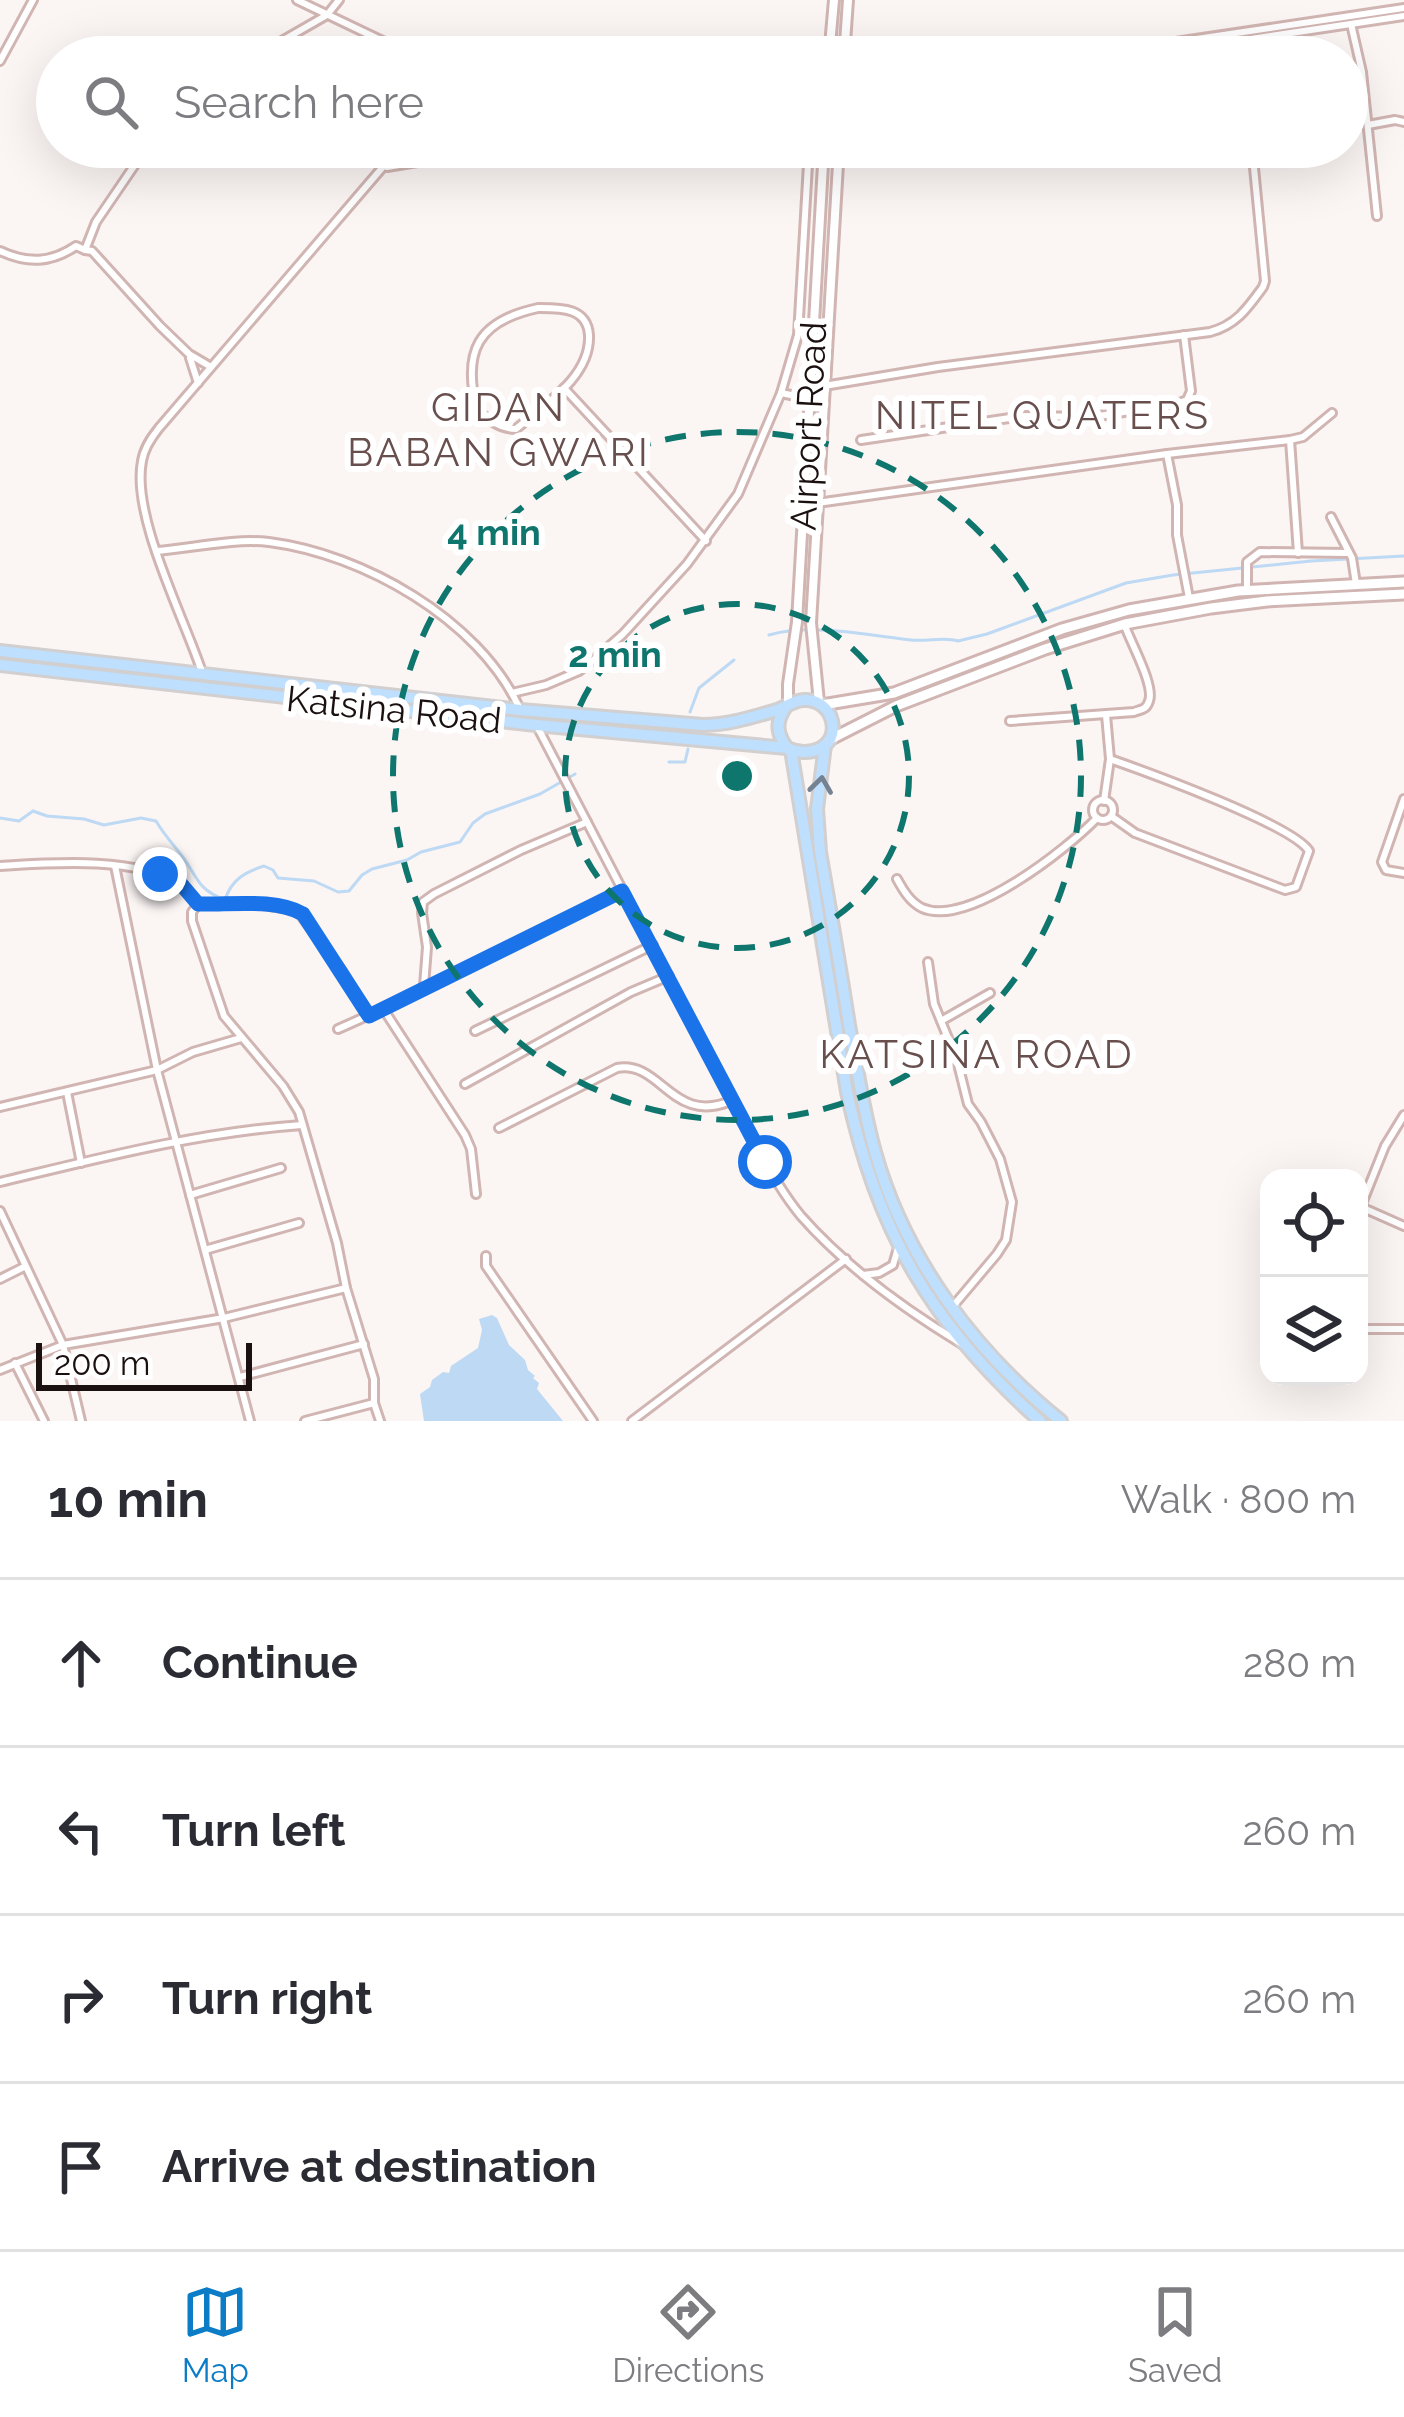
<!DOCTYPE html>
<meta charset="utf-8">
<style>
:root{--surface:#fff;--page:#f7f7f7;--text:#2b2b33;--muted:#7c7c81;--line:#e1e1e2;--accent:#0c7cc6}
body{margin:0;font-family:Raleway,sans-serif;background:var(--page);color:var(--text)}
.controls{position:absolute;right:36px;bottom:36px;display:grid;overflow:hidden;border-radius:24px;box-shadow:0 12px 48px #0002}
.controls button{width:108px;height:108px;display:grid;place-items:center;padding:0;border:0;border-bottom:3px solid var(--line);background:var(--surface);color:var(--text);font:60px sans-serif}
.scale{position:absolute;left:36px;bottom:30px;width:216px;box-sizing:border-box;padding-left:12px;border:6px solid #1a100f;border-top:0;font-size:33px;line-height:42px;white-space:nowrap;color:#1a100f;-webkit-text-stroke:9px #fff;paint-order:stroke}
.stop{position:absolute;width:36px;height:36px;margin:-27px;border:9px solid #1a73e8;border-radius:50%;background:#fff}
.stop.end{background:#1a73e8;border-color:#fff;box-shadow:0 3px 12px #0008}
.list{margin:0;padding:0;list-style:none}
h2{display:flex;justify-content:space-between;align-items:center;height:156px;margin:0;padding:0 48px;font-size:51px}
h2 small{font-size:39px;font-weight:400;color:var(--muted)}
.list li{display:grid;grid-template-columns:78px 1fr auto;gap:36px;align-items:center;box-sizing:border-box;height:168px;padding:0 48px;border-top:3px solid var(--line)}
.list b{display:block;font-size:45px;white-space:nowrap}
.list em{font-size:39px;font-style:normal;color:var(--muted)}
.icon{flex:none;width:66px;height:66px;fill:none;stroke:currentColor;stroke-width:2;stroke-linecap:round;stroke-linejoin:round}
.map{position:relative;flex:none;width:1404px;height:1421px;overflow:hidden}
.search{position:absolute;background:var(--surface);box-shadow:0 12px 48px #0002;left:36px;right:36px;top:36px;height:132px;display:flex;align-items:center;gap:30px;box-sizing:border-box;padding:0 42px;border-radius:66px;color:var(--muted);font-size:45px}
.sheet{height:828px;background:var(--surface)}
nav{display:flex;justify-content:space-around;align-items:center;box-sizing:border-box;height:168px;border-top:3px solid var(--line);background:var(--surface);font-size:33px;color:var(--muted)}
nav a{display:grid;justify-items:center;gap:6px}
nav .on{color:var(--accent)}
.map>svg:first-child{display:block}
</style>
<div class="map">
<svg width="1404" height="1421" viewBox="0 0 1404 1421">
<rect width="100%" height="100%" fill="#fbf5f4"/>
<!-- water -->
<polygon fill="#bdd9f3" points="492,1315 497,1318 509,1345 525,1360 528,1370 535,1376 533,1378 539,1383 537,1389 563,1421 424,1421 420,1394 430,1387 432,1380 443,1372 449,1373 451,1366 478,1348 482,1330 479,1319"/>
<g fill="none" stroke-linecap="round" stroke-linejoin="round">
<!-- stream -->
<g stroke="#bdd9f3" stroke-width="3">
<path d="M769 635C811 623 868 635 911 640 927 642 944 636 958 641L987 634 1126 583 1173 575 1311 561 1404 556"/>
<polyline points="690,712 699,688 734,660"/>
<polyline points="669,762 685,762 688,749"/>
<path d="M0 818 19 821 33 811 47 816 84 819 104 825 141 818 156 821C163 833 171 842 179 852 198 875 194 888 225 900 231 880 245 872 264 866L273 870 278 878 314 881 338 892 349 891 362 875 372 869 407 860 421 852 460 842 473 823 485 814 540 794 575 774"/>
</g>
<!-- minor casing -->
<g stroke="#d1b5b2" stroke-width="12">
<g id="minor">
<polyline points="297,0 416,57"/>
<polyline points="1351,24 1362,72 1377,216"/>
<polyline points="1239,42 1240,57"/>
<polyline points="254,57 327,15 339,0"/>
<polyline points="1075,57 1404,8"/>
<polyline points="1131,57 1404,16"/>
<polyline points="0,61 33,0"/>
<polyline points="1368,125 1395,120 1404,122"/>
<polyline points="387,167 510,147"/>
<polyline points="85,250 92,251 160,326 189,354 211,367"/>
<path d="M0 251C28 264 51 263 76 246L85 250 96 222 147 147"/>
<path d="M538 308C560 308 587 307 589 335 591 377 544 405 516 429 500 429 489 420 477 410 462 351 478 321 538 308Z"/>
<polyline points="190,358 198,383"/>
<path d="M824 386 938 367 1210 332C1236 325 1247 309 1263 287L1265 281 1252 147"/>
<polyline points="564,388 706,541"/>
<polyline points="781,393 810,399"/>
<polyline points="861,440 1023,416 1093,417 1179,403 1187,400 1191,391 1184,335"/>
<polyline points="1290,440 1298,553"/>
<polyline points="1167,454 1177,505 1177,535 1189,598"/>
<polyline points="817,503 1167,454 1290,440 1303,437 1332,413"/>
<polyline points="1331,517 1352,558 1356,584"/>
<path d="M157 551C193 548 233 538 269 542 363 554 478 619 519 707"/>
<polyline points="1247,590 1247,562 1260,552 1349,553"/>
<path d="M203 675C185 619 131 517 142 461 144 448 151 438 159 428L400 147"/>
<polyline points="512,693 546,685 579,671 597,657 623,634 687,564 738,494 781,393 798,335 809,147"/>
<path d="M1010 721 1134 712C1142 709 1146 710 1149 701 1155 686 1131 643 1125 626"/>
<path d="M538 728 751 1137C766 1163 781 1192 801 1216 846 1267 904 1309 962 1344"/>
<path d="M1110 759C1147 772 1293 825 1309 851L1296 887 1285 890 1135 833 1111 816"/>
<polyline points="1404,799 1382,862 1386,870 1404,873"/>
<circle cx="1103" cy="810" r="10"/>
<polyline points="1104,801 1110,759 1106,715"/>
<path d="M0 866C50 863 135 856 179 884 187 889 192 897 198 904"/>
<polyline points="115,866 157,1070 250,1421"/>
<path d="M897 879C903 890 910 902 922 908 968 928 1067 849 1097 818"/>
<polyline points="198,904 192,912 192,921 224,1016 283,1086 299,1112 337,1243 346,1288 374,1379 374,1403 380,1421"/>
<polyline points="198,904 263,905 297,910 342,971 369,1016"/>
<polyline points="928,962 934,1004 957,1060 968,1104 981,1122 1000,1159 1012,1202 1006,1240 997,1254 954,1305"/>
<polyline points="424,986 427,947 422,913 423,902 434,894 521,850 587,822"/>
<polyline points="384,1010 465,1135 471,1149 476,1194"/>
<polyline points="941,1021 990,993"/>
<path d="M338 1029C434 987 527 937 622 891"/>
<polyline points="475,1031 653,945"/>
<polyline points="465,1084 631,992 669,976"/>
<polyline points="67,1092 81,1163"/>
<polyline points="0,1107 157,1070 193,1052 241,1038"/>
<path d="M499 1128 617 1068C662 1060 672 1127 733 1100"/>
<path d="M0 1182C100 1158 199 1132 302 1125"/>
<polyline points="190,1195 281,1168"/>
<polyline points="1361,1207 1404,1226"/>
<polyline points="0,1211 63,1345 81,1421"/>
<polyline points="1359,1211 1385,1146 1404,1115"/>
<polyline points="205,1250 299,1223"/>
<polyline points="486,1256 486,1266 593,1421"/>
<polyline points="863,1275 879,1273 893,1265 898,1248"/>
<polyline points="0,1279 24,1267"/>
<polyline points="1359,1329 1404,1329"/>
<polyline points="15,1363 44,1421"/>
<polyline points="0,1370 63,1345 224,1318 346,1288"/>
<polyline points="240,1377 364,1344"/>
<polyline points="305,1421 374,1403"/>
<polyline points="632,1421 846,1259"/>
</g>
</g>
<!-- tertiary casing -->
<g stroke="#d1b5b2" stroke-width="14">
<g id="tertiary">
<polyline points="829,57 834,0"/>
<polyline points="844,57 848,0"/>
<polyline points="819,702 811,623 839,147"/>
<polyline points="788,704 788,684 797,622 824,147"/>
</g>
</g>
<!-- secondary casing -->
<g stroke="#d1b5b2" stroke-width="15">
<g id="secondary">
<polyline points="822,705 894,693 1062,629 1129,610 1238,591 1404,582"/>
<polyline points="829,740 896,706 1045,649 1125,624 1211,608 1267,601 1404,594"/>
</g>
</g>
<!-- trunk casing -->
<g stroke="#d1cfcf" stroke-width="16">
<g id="trunk">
<path d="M0 651 520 710 703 725C728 725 753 717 777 710 786 707 794 700 804 700 817 699 829 708 832 721 838 749 808 758 787 748 777 734 775 723 785 708"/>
<polyline points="0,665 536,725 787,748"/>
<path d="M825 745 817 809 820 852C830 909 840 967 849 1025 857 1067 863 1110 875 1152 905 1259 975 1352 1061 1421"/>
<path d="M791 750 847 1092C877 1233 933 1326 1040 1421"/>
</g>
</g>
<!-- minor -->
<use href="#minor" stroke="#fff" stroke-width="6"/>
<!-- tertiary -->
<use href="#tertiary" stroke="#fff" stroke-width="8"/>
<!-- secondary -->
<use href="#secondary" stroke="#fff" stroke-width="9"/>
<!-- trunk -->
<use href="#trunk" stroke="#bedffe" stroke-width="10"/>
</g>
<!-- one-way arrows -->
<defs><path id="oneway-chevron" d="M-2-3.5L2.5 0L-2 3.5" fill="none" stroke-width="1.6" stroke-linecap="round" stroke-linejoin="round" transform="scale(3)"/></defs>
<use stroke="#748292" href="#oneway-chevron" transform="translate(821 785) rotate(-82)"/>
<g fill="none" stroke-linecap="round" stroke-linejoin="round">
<!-- route -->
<path stroke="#1a73e8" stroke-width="15" d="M160 874 181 884 198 904C230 905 275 898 303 914L369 1016 622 891 765 1162"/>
</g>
<!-- distance rings -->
<g fill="none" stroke="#0f766e" stroke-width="6" stroke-dasharray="21 15">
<circle cx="737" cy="776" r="172"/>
<circle cx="737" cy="776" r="344"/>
</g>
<g text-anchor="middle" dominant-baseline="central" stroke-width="12" stroke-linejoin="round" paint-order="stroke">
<!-- street labels -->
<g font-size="36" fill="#1a100f" stroke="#fff">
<text transform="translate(808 426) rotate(-87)">Airport Road</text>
<text transform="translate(394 709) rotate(6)">Katsina Road</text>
</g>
<!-- neighbourhood labels -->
<g font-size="39" letter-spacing="3" fill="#684f4d" stroke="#fff">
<text x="499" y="407">GIDAN<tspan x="499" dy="45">BABAN GWARI</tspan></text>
<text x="1043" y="415">NITEL QUATERS</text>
<text x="977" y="1054">KATSINA ROAD</text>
</g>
</g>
<circle cx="737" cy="776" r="18" fill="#0f766e" stroke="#fff" stroke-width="6"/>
<g font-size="36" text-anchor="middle" font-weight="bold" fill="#0f766e" stroke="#fff" stroke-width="12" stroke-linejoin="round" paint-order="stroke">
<text x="494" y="545">4 min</text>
<text x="615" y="667">2 min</text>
</g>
</svg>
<div class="controls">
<button><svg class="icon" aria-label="locate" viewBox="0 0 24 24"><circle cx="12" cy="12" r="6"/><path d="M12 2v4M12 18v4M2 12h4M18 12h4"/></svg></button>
<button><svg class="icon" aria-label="layers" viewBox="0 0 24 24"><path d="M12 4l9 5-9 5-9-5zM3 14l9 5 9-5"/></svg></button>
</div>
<div class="scale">200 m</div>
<div class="stop" style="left:765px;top:1162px"></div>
<div class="stop end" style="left:160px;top:874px"></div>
<div class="search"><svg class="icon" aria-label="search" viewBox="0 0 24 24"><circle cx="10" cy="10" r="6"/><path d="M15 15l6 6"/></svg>Search here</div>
</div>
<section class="sheet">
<h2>10 min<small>Walk · 800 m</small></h2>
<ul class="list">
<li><svg class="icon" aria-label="ahead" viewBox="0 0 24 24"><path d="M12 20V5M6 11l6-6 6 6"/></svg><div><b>Continue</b></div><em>280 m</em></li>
<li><svg class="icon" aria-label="left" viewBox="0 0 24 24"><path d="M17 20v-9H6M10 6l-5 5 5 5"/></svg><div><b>Turn left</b></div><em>260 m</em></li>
<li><svg class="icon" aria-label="right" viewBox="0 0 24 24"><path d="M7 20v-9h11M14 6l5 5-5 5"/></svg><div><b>Turn right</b></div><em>260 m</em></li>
<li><svg class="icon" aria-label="arrive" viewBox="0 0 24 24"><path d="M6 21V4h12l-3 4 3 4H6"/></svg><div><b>Arrive at destination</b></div></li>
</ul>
</section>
<nav>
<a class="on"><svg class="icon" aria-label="map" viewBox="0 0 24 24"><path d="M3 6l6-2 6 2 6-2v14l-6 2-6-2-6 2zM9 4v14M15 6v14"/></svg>Map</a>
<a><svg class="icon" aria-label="directions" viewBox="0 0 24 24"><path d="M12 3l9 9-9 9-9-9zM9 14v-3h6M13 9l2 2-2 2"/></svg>Directions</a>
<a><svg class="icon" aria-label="saved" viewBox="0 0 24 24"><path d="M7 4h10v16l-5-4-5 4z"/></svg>Saved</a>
</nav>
